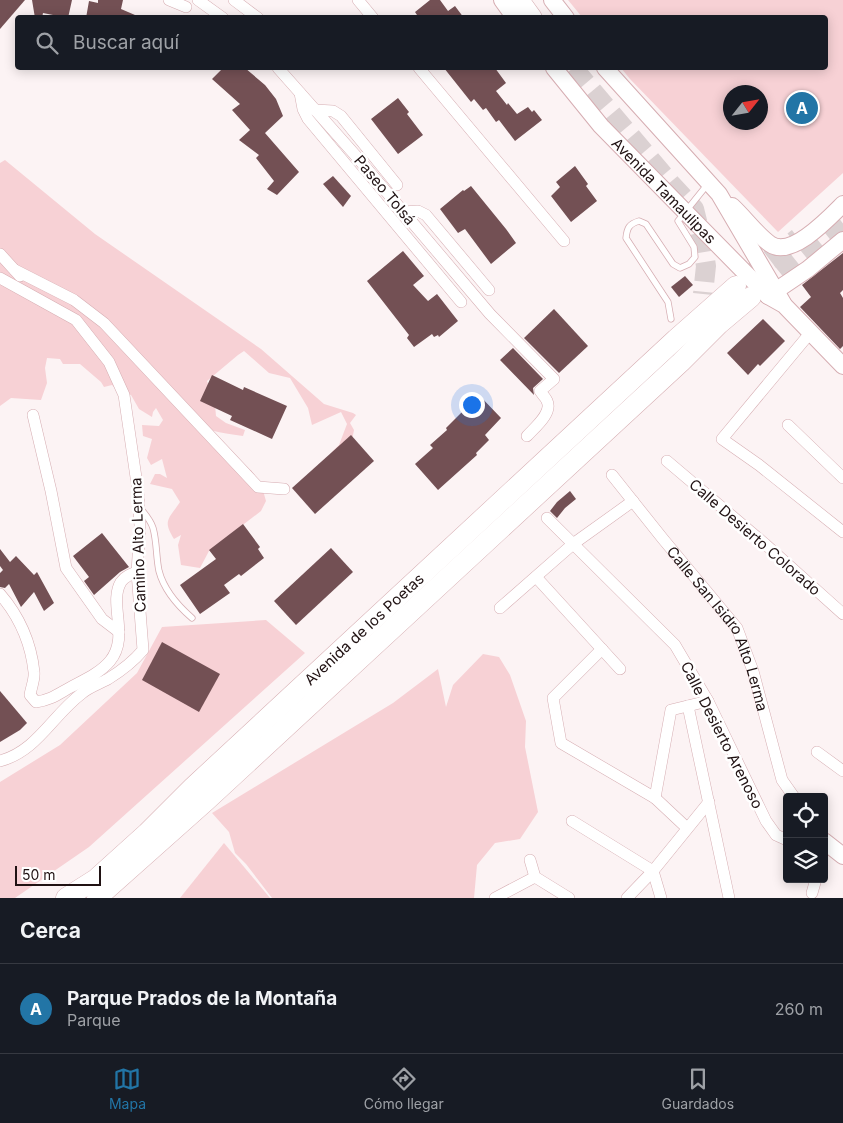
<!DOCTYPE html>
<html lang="es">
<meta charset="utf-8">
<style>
:root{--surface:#171b24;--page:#242831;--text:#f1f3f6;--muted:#9ea1a6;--line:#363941;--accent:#2275a6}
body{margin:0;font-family:Inter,sans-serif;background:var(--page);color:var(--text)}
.controls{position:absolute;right:15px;bottom:15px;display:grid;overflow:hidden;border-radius:5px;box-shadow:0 2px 12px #0003}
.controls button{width:45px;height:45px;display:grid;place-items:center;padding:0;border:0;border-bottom:1px solid var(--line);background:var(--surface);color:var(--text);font:25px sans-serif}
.compass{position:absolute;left:723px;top:85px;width:45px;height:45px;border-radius:50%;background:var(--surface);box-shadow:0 2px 12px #0003;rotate:59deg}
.scale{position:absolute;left:15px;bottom:12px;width:86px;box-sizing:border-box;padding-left:5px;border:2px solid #201213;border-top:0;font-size:14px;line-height:18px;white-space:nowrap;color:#201213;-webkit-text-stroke:4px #fff;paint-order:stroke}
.you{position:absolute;left:471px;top:404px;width:18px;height:18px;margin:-12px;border:4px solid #fff;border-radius:50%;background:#1a73e8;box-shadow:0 0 0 8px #1a73e833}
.badge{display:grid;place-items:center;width:32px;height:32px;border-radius:50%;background:var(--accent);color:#fff;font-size:16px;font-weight:700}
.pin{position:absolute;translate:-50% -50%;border:2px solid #fff;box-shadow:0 1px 5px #0006}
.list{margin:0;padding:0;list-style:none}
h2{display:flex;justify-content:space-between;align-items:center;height:65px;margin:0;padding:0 20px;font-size:21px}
h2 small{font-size:16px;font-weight:400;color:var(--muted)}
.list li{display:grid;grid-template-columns:32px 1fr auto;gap:15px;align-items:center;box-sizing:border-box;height:90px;padding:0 20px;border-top:1px solid var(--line)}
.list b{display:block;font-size:19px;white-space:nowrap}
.list p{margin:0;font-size:16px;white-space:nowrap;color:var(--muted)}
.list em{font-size:16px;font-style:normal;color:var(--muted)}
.icon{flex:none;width:28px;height:28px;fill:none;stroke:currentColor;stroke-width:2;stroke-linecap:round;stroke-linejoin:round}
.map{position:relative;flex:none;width:843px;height:898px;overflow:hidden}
.search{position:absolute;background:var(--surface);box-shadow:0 2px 12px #0003;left:15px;right:15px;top:15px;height:55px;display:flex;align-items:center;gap:12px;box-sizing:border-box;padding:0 18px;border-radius:5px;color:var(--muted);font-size:19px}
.sheet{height:155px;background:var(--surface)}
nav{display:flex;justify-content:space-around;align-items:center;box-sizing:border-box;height:70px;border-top:1px solid var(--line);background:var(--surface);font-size:14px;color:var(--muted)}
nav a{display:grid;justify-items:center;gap:2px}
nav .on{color:var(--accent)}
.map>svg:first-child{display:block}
</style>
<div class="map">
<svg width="843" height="898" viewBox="0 0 843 898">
<rect width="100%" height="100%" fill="#fcf3f4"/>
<!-- green -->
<g fill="#f7d1d5" fill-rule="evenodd">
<path d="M568 0H843V173L778 232 630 79 621 68H826V18L582 17ZM760 92V122H730V92Z"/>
<path d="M5 160 95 234 261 349 324 404 353 413 356 415 350 423 354 430 351 445 331 453 339 445 347 424 341 412 312 425 308 408 290 378 269 373 244 351 238 355 207 381 215 405 216 416 226 423 245 430 243 436C231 434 221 433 210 430L241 468 251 470 262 487 266 501 261 511 209 551 200 568 181 565 178 545 181 535 174 539C162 520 169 519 180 502L172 489 150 484 155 474H160L167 478 162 459 151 465 147 458 152 439 143 436 142 425 159 426 163 420 156 408 153 412 152 417 139 409 131 395 120 393 112 385 104 387 101 382 80 364H63L60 359 47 358 45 368 47 383 41 400 11 398 0 406V163Z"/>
<polygon points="266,620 305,653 89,847 15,898 0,898 0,782 60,745 137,673 162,627"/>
<polygon points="483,654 499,657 510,675 526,721 525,747 538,812 520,839 495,843 477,865 474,898 272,898 246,864 235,853 229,832 212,813 393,703 438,669 446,707 453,685"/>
<polygon points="224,843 270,898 180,898"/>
</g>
<!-- building -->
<g fill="#735054">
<polygon points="0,0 25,0 0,29"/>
<polygon points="32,0 72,0 68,18 43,13 42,18 35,18"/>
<polygon points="98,0 123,0 121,9 142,18 86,18 89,1 98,3"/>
<polygon points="430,0 440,0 448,11 455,6 464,18 419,18 415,12"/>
<polygon points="223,68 245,68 265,85 276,99 283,116 265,133 299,172 277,195 267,189 274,181 256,158 259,155 239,140 250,130 232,110 240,104 212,79"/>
<polygon points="444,68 495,68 506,83 496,91 507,105 508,103 517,114 528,107 532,112 534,110 542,120 515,141 499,120 496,122 486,108 483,110 474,99 471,102"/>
<polygon points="398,98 409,112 407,114 423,135 398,154 371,119"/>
<polygon points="575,166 588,184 586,186 597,201 571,222 551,196 560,187 556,182"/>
<polygon points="333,176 351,196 343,207 323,184"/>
<polygon points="471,186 506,229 516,243 491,264 465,229 458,233 440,209 463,190 464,191"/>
<polygon points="403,251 424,276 413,285 428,301 437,294 458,321 439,337 438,335 434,337 432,334 414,347 407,338 409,335 367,281"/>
<polygon points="843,253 843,290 840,293 843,298 843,346 840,349 800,307 811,297 802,285"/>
<polygon points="685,276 693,285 679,297 671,287"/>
<polygon points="554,309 588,346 559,373 524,338"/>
<polygon points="763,319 785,341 760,366 758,364 748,375 727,353"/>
<polygon points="513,348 543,379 533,388 534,395 500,360"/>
<polygon points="212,375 243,390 244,387 287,406 272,439 230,420 232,416 200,401"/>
<polygon points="479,395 501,418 485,435 489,440 476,453 477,455 438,490 415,464 433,448 430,445 447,430 446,428"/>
<polygon points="351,435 374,461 315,514 292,488"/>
<polygon points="570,491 576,499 565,508 557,518 550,511 557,502"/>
<polygon points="243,524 260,547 258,549 264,558 241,576 239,574 224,585 230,593 200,614 180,585 216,559 209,550"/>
<polygon points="102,533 129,567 120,572 94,595 84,581 89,577 73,556"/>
<polygon points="331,548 353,572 296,625 274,601"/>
<polygon points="0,549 10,562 16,556 34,575 37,572 54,603 44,611 34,592 21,607 9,584 5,588 0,587 0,573 3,570 0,566"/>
<polygon points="162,642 220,674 199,712 142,680"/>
<polygon points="0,691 27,723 20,730 0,742"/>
</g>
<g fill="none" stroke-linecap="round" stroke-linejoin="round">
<!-- highway-tunnel -->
<g stroke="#dbd1d2" stroke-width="20" stroke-dasharray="20 10" stroke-linecap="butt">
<polyline points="573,68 671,184 694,209 702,241 706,266 703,294"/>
<polyline points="746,278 798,238"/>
<polyline points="757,292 843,223"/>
</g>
<!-- lane casing -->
<g stroke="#d6adb2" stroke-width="7">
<g id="lane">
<path d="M671 319 668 302 626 238C627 228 629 224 639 221L646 224 673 264 680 268 689 264 695 257 694 247 678 221 707 185"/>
<path d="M141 509C146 515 151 521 153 528 157 542 156 557 159 571 164 590 177 605 192 618"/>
</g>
</g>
<!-- street casing -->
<g stroke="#d6adb2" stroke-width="12">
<g id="street">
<polyline points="169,0 186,7"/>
<polyline points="198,0 223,18"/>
<polyline points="234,0 258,18"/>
<polyline points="358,0 373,18"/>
<path d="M278 68 356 156 490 314 554 379 540 391C542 394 546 398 547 401 553 413 534 428 527 436"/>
<polyline points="419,68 564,241"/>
<polyline points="300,93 303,109 308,119 461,302"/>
<polyline points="315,110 333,111 341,116 397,185"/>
<polyline points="403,212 418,211 426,215 489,290"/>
<polyline points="0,254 20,276"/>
<polyline points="15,270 74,300 104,323 258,487 284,489"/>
<path d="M0 278 76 320 109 362 124 395 138 491 140 526 137 572 143 650C133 662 121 671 108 679 99 684 89 687 81 694 52 716 37 751 0 761"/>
<polyline points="811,332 722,439 759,465 843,532"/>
<polyline points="33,415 51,491 66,568 102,619 119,632"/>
<polyline points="788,425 843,478"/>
<polyline points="667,461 765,544 843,614"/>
<path id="s1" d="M612 475 663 539 737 628 753 671 782 780 794 797"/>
<polyline points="547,518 675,645 708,701 766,821 776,835 787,840"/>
<polyline points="536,577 620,669"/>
<path d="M0 594C19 616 31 643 34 672 35 679 31 688 30 695L36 702C51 700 58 694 71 687 84 680 100 673 110 661 130 637 108 603 121 582 125 576 131 574 137 572"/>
<polyline points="500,608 573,544 633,501"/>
<polyline points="602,649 553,698 561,743 655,798 687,828"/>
<polyline points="688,706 729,898"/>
<polyline points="817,752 843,771"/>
<polyline points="655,798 671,710 708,701"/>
<polyline points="572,821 653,871 661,898"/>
<polyline points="530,860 535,877 569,898"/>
<polyline points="812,893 816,879"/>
<polyline points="495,898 535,877"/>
<polyline points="627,898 653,871 709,802"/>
</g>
</g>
<!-- secondary casing -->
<g stroke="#d6adb2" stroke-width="18">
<g id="secondary">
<polyline points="502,0 515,18"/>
<polyline points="552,0 566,18"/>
<path id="s2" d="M554 68 601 126 768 296 784 305 843 366"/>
<polyline points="605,68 719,194 783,303"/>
<path d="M732 206C745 218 756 234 770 244 791 259 829 218 843 204"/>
<polyline points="768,296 808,269 843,240"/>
<polyline points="824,841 843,856"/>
</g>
</g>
<!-- highway casing -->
<g stroke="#d6adb2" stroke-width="21">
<g id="highway">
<polyline points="519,0 532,18"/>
<path id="s3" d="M66 898 96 879 147 833 193 787 676 339 736 286"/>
<polyline points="97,898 206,801 681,362 719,324 751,297"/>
</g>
</g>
<!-- lane -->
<use href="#lane" stroke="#fff" stroke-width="5.5"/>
<!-- street -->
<use href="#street" stroke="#fff" stroke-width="11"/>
<!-- secondary -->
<use href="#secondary" stroke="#fff" stroke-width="16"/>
<!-- highway -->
<use href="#highway" stroke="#fff" stroke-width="20"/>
</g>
<g text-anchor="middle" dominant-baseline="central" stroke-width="5" stroke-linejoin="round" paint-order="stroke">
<!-- street labels -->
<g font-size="15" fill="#201213" stroke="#fff">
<text transform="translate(385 190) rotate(50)">Paseo Tolsá</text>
<text stroke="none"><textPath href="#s2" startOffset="165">Avenida Tamaulipas</textPath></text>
<text transform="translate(755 537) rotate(41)">Calle Desierto Colorado</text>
<text transform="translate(138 545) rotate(-92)">Camino Alto Lerma</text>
<text stroke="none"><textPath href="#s3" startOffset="402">Avenida de los Poetas</textPath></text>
<text stroke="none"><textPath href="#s1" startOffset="189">Calle San Isidro Alto Lerma</textPath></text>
<text transform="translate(722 735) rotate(63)">Calle Desierto Arenoso</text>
</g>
</g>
</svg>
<div class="controls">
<button><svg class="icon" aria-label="locate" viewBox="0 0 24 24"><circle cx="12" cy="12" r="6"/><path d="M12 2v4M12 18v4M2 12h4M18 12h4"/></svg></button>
<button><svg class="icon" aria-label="layers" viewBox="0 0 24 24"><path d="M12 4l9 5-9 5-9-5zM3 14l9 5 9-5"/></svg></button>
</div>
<svg class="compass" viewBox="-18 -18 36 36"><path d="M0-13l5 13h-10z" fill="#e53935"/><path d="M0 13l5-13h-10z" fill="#9ea1a6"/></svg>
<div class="scale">50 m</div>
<div class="you"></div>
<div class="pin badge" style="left:802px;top:108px">A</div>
<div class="search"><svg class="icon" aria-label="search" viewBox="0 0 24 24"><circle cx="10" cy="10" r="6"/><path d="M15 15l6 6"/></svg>Buscar aquí</div>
</div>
<section class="sheet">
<h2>Cerca<small></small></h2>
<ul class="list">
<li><span class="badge">A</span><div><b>Parque Prados de la Montaña</b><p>Parque</p></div><em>260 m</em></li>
</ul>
</section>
<nav>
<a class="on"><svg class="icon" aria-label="map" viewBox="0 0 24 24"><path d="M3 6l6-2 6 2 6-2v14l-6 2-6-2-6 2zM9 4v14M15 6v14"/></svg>Mapa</a>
<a><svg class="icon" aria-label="directions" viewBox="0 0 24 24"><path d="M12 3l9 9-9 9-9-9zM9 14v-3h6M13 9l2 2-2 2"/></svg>Cómo llegar</a>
<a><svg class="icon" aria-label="saved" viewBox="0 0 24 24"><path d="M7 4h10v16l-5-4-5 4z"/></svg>Guardados</a>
</nav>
